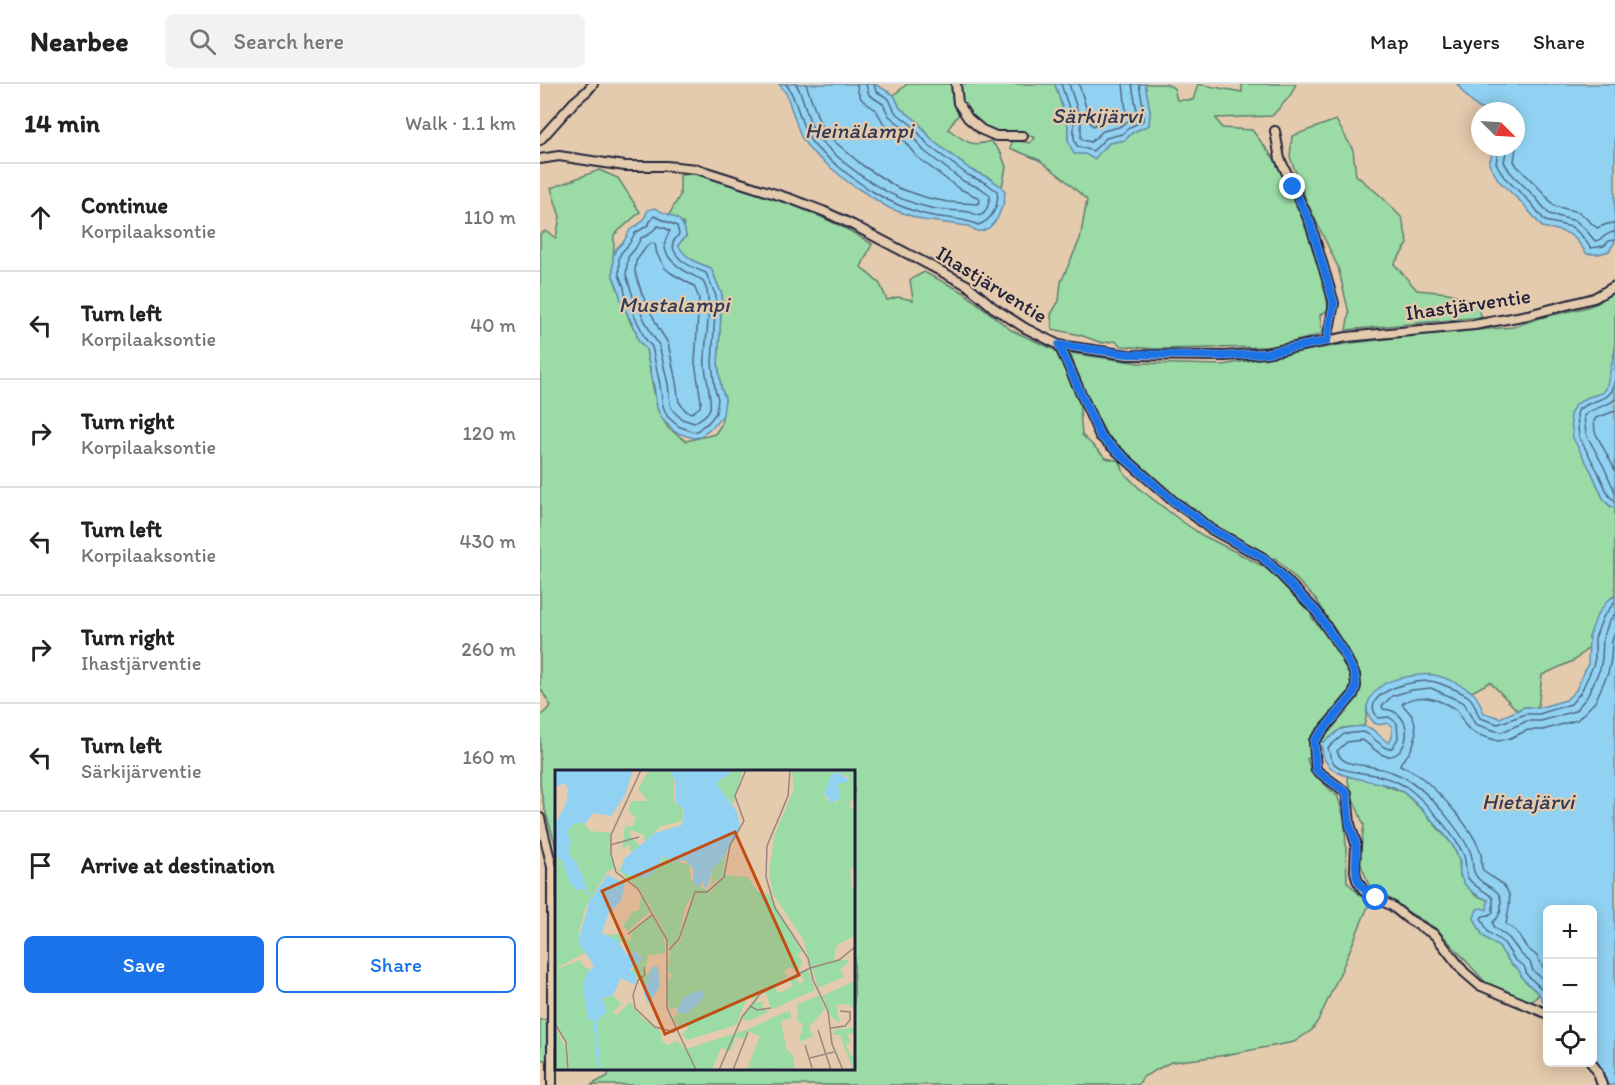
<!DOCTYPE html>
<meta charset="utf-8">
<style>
:root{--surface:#fff;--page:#f2f2f2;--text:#222;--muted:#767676;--line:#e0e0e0;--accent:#1a73e8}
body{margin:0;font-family:Itim,sans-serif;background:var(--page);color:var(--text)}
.controls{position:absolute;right:18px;bottom:18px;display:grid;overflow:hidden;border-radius:9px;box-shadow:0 3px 15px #0003}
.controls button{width:54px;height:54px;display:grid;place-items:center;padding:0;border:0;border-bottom:2px solid var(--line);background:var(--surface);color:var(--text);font:30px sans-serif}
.compass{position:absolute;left:931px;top:18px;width:54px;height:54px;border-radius:50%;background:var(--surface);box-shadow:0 3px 15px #0003;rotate:114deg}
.stop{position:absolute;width:18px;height:18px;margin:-14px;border:4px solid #1a73e8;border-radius:50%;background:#fff}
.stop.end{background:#1a73e8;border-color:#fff;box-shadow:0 2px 6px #0008}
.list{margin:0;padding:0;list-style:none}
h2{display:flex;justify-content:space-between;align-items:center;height:78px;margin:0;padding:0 24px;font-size:26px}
h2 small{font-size:20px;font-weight:400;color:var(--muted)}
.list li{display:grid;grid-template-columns:39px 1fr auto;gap:18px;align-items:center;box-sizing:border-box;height:108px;padding:0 24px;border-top:2px solid var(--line)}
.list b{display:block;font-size:22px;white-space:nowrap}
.list p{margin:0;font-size:20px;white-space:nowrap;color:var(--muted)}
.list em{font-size:20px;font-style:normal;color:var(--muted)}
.actions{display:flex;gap:12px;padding:18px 24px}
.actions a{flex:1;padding:14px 0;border:2px solid var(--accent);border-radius:9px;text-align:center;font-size:21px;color:var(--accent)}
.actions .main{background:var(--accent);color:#fff}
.icon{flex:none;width:33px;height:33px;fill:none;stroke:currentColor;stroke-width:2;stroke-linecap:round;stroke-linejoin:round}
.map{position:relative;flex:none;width:1075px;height:1001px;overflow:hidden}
header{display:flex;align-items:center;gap:36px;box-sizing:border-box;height:84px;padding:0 30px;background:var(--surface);border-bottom:2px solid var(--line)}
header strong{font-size:28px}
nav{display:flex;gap:33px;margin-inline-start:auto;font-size:21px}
.search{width:420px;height:54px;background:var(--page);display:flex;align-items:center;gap:15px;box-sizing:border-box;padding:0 21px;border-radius:9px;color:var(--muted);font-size:22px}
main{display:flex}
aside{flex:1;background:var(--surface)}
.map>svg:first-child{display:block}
</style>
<header>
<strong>Nearbee</strong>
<div class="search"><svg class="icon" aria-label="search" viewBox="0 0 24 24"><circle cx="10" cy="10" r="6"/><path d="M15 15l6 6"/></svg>Search here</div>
<nav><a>Map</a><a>Layers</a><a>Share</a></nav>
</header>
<main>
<aside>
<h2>14 min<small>Walk · 1.1 km</small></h2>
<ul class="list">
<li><svg class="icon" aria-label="ahead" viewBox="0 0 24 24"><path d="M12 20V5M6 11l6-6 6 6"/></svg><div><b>Continue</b><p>Korpilaaksontie</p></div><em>110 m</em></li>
<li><svg class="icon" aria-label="left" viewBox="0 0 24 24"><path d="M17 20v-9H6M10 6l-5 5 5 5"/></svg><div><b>Turn left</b><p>Korpilaaksontie</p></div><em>40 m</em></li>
<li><svg class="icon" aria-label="right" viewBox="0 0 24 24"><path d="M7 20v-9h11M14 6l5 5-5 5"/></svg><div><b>Turn right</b><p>Korpilaaksontie</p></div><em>120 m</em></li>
<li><svg class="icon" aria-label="left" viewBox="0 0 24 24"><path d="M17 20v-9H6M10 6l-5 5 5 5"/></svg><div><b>Turn left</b><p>Korpilaaksontie</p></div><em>430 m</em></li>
<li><svg class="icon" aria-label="right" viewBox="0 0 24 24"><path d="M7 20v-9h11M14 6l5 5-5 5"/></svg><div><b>Turn right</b><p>Ihastjärventie</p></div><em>260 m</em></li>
<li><svg class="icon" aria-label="left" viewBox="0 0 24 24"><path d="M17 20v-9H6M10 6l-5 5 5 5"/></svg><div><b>Turn left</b><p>Särkijärventie</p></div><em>160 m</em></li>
<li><svg class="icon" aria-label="arrive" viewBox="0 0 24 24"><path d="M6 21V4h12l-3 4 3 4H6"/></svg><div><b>Arrive at destination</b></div></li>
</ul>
<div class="actions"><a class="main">Save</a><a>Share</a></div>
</aside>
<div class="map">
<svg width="1075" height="1001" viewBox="0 0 1075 1001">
<rect width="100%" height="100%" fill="#e5cbad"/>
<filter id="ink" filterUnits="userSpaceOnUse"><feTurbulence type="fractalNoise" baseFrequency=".0167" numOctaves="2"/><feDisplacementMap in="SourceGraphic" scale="12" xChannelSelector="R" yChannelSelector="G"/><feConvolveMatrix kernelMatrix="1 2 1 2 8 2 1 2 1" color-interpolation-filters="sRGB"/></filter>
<g filter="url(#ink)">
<!-- green -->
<g fill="#9bdba5" stroke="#5e7e70" stroke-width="1.5">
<path d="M367 0H515L528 41V57L562 67 569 59 585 56 593 48 609 41 610 27 605 0H626L634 4 637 16H653L658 0 702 8V0H756L750 12 732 32 676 34 682 44 712 46 735 76 756 119 771 159 785 200 788 226 780 231 782 250 736 263H726L615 265 582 262 575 257 562 259 540 251 512 245 511 230 519 217 521 198 540 155 547 116 523 94 499 76 470 64 473 56 490 59 495 54 482 48 455 49 441 41 429 27 419 30 408 45C425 57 431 64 451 57L461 69 466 83 462 103 449 94 431 86 393 57 377 37 360 24 354 11Z"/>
<polygon points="796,36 813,66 816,91 843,114 862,134 868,160 854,180 877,206 909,209 935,218 942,233 806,246 809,229 798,183 766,116 750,73 752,52"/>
<path d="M59 86 78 94 100 128 74 151 73 192 91 240 96 247 98 256 106 265 117 324 128 344 146 357 175 350 181 341 185 314 181 304 178 280 182 211 171 184C156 179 145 174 138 161L146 152 143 139 129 131 140 111V91L156 89C216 109 279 126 332 160L321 183 340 200 347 216 358 213 373 216 370 196 384 188 423 208 471 246 515 266 539 315 542 351 566 374 580 377 584 389 601 406 640 436 662 451 698 469 728 485 755 513 770 526 772 534 799 567 808 583 813 598 811 609 791 637 770 653 771 673 767 675 771 687 798 713 805 737 807 798 829 820 802 885 779 935 772 946 754 958 680 972 631 978 603 993 598 1001H51L68 992 69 985 314 984V688H16V763L4 723 0 701V632L11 622 0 604V150L6 147 16 154 20 133 11 104Z"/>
<polygon points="1075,206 1075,266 1068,301 1062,309 1046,314 1052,389 1064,416 1070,422 1075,424 1075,512 1072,513 1049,553 1049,563 1035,576 1002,591 998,624 985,623 977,626 950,598 932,608 921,602 827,622 827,630 824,642 803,644 798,647 793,653 783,658 779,657 781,653 819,600 811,573 776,515 735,474 729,475 660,434 567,351 550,320 530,269 599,279 683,281 805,260 870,252 973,243 1000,234 1044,224 1058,219"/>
<polygon points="807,692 834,697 863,708 882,726 912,760 919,776 920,792 935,811 948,816 948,826 934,834 943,852 959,863 971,880 980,886 982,894 999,910 992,918 948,901 897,845 848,816 829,801 819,776 824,741 811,710"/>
<polygon points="12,935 12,976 0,976 0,936"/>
</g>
<!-- water -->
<g fill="#91d2f2" stroke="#658ca9" stroke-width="1.5">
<polygon points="239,0 335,0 354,11 360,24 377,37 393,57 431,86 449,94 462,103 465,108 464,118 457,135 449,144 442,147 437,147 428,142 383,136 349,124 309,99 270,66 261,53 246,9"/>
<polygon points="515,0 605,0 610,27 609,41 593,48 585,56 569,59 554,75 545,70 534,70 528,57 528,41"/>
<path d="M917 0H1075V158L1069 167 1059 170H1047C1031 147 1029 148 1002 143L985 122 959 97 949 80 954 63H976V27C939 27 940 31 917 0Z"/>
<path d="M115 124C130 134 144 130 146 152L138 161C145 174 157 179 171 184L182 211 178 280 181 304 185 314 183 331 172 344 166 347 161 353 153 354 135 348 123 336 117 324 114 302 106 265 98 256 96 247 81 217 78 204 73 192V173L76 165 84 157 90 146 103 137 108 126Z"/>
<polygon points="1075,266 1075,424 1070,422 1064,416 1052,389 1033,354 1030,330 1035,321 1046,314 1062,309 1066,305"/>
<path d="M1075 512V1001H1065L1053 977 1052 826H1008L1007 924 999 910 982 894 979 886 971 880 959 863 943 852 934 834 937 825 942 824 947 826 948 816C938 812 925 805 921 793 919 789 920 784 920 779 919 774 916 767 913 762 904 748 876 718 863 708 837 690 782 703 782 662L777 658 781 653 780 657 783 658C789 655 792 652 798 647 803 643 825 641 830 644 837 648 842 655 849 659L852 653V642L847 639C839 641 836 642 831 635 821 623 832 608 844 600 854 594 883 589 894 591 904 593 925 602 933 609 939 614 941 622 944 629L960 634 985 623 998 624 1026 616 1036 606 1048 580 1049 553 1057 531 1068 516Z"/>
</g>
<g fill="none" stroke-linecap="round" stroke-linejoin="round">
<!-- shore -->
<g stroke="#4e6884" stroke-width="1.5">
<path d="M246 0C260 18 259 45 275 62 280 68 287 73 293 78 320 101 349 121 384 130 402 135 422 133 438 141 452 137 460 120 457 107L446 99 428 91 389 62 373 42 355 28 349 15 336 7 334 0"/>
<path d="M256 0C267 18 267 43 282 58 311 87 348 114 387 123 401 127 415 126 429 128 433 129 438 133 441 131 447 129 450 116 450 111L442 105 423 97 384 67 368 47 349 32 343 20 329 11 326 0"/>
<polyline points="266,0 281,42 287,51 322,81 358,104 388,114 408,118 438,120 440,117 439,114 418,104 377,73 361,53 344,40 336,26 322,16 318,8 317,0"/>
<polyline points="521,0 534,39 534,55 537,62 553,67 566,54 582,50 590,43 603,37 604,27 599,0"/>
<polyline points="529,0 541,37 541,54 543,56 551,58 563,47 579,43 596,32 597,28 592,0"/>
<polyline points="539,0 551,40 553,42 563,37 575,35 586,27 583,0"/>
<polyline points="959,63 956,79 964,93 990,118 1005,137 1032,143 1041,151 1051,164 1064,162 1069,157 1075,156"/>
<path d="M967 63 964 78 970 88 995 113 1009 130 1036 137 1046 146 1055 157C1063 156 1066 148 1075 148"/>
<polyline points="976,63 974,77 977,82 1002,107 1014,122 1039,128 1057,144 1067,140 1075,139"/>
<path d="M114 132 137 142 139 150 133 158C131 175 153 184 166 189L176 212 172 279 175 305 178 315 176 329 168 339 163 342 157 347 154 348 138 342 127 332 123 322 120 301 112 263 104 253 101 245 86 216 84 203 79 191V174L81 169 89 160 95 149 107 142Z"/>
<path d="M118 142 125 144 130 147C128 151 125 155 125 159 123 175 142 186 154 192 157 194 160 194 162 196 176 214 163 260 165 283 166 293 172 316 170 324 168 332 159 335 154 339L142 335 134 328 130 321 128 300 119 261 111 249 93 213 86 190 88 173 95 165 101 154 108 151Z"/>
<polygon points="112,159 115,160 117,170 125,184 131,189 154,202 159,214 155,279 161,317 160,323 152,329 146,327 139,318 136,298 128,259 119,245 102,210 95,188 96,177 107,162"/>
<polyline points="1075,295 1072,307 1066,313 1048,320 1039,325 1037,330 1039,353 1057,386 1069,412 1075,417"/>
<path d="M1075 315C1066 324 1052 323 1044 332L1046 350 1064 383 1075 408"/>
<polyline points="1075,327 1056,334 1054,337 1055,348 1075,386"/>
<path d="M1008 887 1002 882 997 872 987 864 976 847 966 840C970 818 976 806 952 793 948 791 944 788 942 784 941 779 942 774 941 770 934 745 897 705 877 690 872 687 866 684 860 681L861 678C874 667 880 648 872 632 869 627 865 624 862 620 879 607 901 616 917 626L925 641 930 646 936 650 958 657 968 655 988 646H1003L1037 636 1055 618 1068 589 1071 575 1072 557 1075 548"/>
<path d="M1008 899 993 887 990 878 981 870 969 854 954 843 953 838C958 834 961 830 961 823 963 800 943 806 935 790 931 783 934 775 930 767 920 746 888 707 867 695 858 690 847 686 837 684 824 680 801 683 797 667L807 658 822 656C830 660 837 670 846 672 869 676 878 627 843 625L842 622 852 612 872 606 891 604 924 619 935 640 956 647 962 648 987 637H1001L1035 627 1047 613 1060 585 1062 575 1063 555 1069 537 1075 530"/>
<path d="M1008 912 1003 906 987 891 984 882 975 876 964 859 948 848 941 834 943 832 949 831 953 828V814C945 806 936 805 928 794 924 788 927 779 924 772 916 752 883 714 865 702 856 697 845 693 835 691 822 688 800 689 792 677 790 673 789 667 788 664L804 650 823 648 828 650 844 663 849 665 853 663 858 654 857 639 849 633 838 634C817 609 873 596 890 597 899 598 922 608 929 613 935 618 936 628 940 634L958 640 986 630H999L1031 620 1041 608 1053 582 1055 574V554L1063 533 1075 518"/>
</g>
<!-- minor casing -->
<g stroke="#22223b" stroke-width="12">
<g id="minor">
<polyline points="416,0 418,19 428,34 442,46 456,52 483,52"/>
<polyline points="735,47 740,75 770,138 794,219 787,257"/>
<polyline points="0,56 34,18 47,7 53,0"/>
<polyline points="0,75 19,72 85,82 126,82 157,85 251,115 283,127 313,141 427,201 454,224 485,244 519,261 588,271 685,272 725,269 807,253 934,241 988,231 1054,214 1075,202"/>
<polyline points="519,261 560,352 633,417 656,433 669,444 722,473 738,488 776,527 805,571 815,591 816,602 813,611 774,657 776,686 807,709 810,740 816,760 815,787 817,796 824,807 840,816 852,822 868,835 895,851 924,888 939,901 1008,930"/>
<polyline points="0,734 12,783 12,1001"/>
<polyline points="1051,978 1057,987 1062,1001"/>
</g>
</g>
<!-- minor -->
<use href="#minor" stroke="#e5cbad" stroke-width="8"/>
</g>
</g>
<g fill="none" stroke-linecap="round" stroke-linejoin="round" filter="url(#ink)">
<!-- route -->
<path stroke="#1a73e8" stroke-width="8" d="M753 103 770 138 794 219 787 257 725 269 685 272 588 270 519 261 560 352 633 417 656 433 669 444 722 473 738 488 776 527 805 571 815 591 816 602 813 611 774 657 776 686 807 709C808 720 808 732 810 742 812 748 815 755 816 761 818 787 808 797 836 814"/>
</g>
<g text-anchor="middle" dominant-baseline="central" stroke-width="4.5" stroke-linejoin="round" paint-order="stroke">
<!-- street labels -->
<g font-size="21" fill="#22223b" stroke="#e5cbad">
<text transform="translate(452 200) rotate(32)">Ihastjärventie</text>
<text transform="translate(928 220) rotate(-8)">Ihastjärventie</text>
</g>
<!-- water labels -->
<g font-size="22" font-style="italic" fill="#333c56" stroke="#e5cbad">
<text x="557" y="31">Särkijärvi</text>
<text x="319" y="46">Heinälampi</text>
<text x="134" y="220">Mustalampi</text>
<text x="988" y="717">Hietajärvi</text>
</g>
</g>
<!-- overview -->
<g transform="translate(15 686)">
<rect width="300" height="300" fill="#e5cbad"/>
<path d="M94 0H115L119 5V32L128 38 127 51 106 56 90 72 89 65 76 60 74 64 85 76 76 83 74 74 67 80 70 55 77 57 81 48 73 40 77 31H93L83 19ZM180 0H188L178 35 161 13ZM237 0H300V37L297 29 295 35 297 40 300 37V99H295L297 118H300V165L281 176 279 191 256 197 248 169 218 124 214 101 220 64 239 19ZM284 2 295 8 283 14 285 29 280 33 271 29 269 23 277 4ZM20 53H29L35 61 56 63 54 77 59 98 52 102 30 138 24 164 31 182 0 199V86L7 90 17 114 25 121 31 118 23 93 13 84 16 71 12 60ZM172 77 168 106 155 116 158 98ZM109 85 116 91 134 94 136 110 155 122 171 105 193 107 203 122 214 124 247 182 242 185 247 190 245 199 233 198 229 201 233 206 198 229 193 226 181 255 132 270 127 264 133 259 130 253 124 257 118 248 121 244 132 243 149 224 145 220 128 228 124 237 114 240 112 211 118 205 113 202 115 180 125 171 139 122 130 138 124 168 115 178 107 157 85 120 61 98 92 107 103 98ZM86 125 95 142 73 161 68 156 77 142 84 140ZM97 145 109 167 111 183 93 185 91 198 88 196 90 207 97 197 91 217 76 202 87 186 80 181 74 184 70 171 64 173 49 165 67 164 75 172 77 162ZM290 189 294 191 285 200 289 207 263 218 257 198ZM25 190 30 198H34L28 219 33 249 47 229 58 225 66 233 58 243 62 245 75 232 87 248 107 263 106 270 112 275 122 271 131 279 191 260 235 240 236 248 226 251 231 278 238 286 240 298 192 300 205 266 192 261 189 269 181 267 176 281 166 278 157 300H14L13 276 0 253V200ZM253 199 260 220 218 239 215 236 210 221 219 216 223 223 231 220 238 216 234 207 240 205 244 214 249 211 245 202ZM299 211 300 240 293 234 281 235 285 253 277 248 267 226ZM264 225 270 239 254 257 258 266 244 272 248 254 243 251 242 235ZM201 229 202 233 209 231 206 235 213 242 193 251 187 249ZM0 256 12 281V300H0ZM300 257V263L292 264 296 273H291L295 285H300L298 300 285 265H278L279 260Z" fill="#9bdba5" fill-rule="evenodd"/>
<path d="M0 0H78L70 25 56 46 38 43 31 53H20L12 61 16 71 14 85 22 93 36 129 52 105 70 113 66 131 53 144 47 163 62 170 72 185 80 181 88 189 75 199 81 206 80 215 66 208 58 225 47 228 52 241 40 252 33 249 28 219 31 204 39 196 23 172 35 129 30 119 22 120 15 113 7 90 0 86V54L11 34 13 20 10 13 0 17ZM115 0H180L161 13 182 42 185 57 168 88 158 98 151 121 148 112 144 117 138 113V99L130 90 118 92 107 86 103 98 92 108 70 104 66 99 69 89 100 63 127 55 129 40 120 31V10ZM284 2 295 11 283 14 285 29 276 33 269 23 276 5ZM103 196 105 217 93 234 89 224 97 197ZM144 220 149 223 147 230 132 243H121L128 228Z" fill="#91d2f2"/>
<path fill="none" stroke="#91d2f2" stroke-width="3" d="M40 252 44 300"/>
<path fill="none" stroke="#97877f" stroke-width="1.5" d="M86 0 56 65V84L61 102 83 119 112 170V238L141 300M235 0 233 26 212 76 211 107 220 138 253 188 258 210 273 241 277 274 288 300M55 75 84 67M73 164 98 144M114 180 124 169 140 122H152L169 107 175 75 189 51 180 26 191 0M89 197 90 205 83 210 78 225 80 238 100 257 120 262M195 236 202 240 216 238M0 254 11 272 13 300M276 258 290 256 295 250V242L285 241M263 260 276 300M250 275 257 298M255 288 279 282M164 300 187 247 205 224 255 198 284 190 300 177M178 300 193 262"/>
<path fill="#c04e15" fill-opacity="0.15" stroke="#c04e15" stroke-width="3" d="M180 62 244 205 110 264 47 121Z"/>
<rect width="300" height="300" fill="none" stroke="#22223b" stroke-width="3"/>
</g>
</svg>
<div class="controls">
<button>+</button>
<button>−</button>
<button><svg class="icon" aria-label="locate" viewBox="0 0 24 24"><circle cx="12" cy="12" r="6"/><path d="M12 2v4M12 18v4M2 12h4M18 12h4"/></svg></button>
</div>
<svg class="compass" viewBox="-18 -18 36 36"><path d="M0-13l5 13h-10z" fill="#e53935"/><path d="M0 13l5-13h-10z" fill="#767676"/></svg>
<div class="stop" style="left:836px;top:814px"></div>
<div class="stop end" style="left:753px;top:103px"></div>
</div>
</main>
